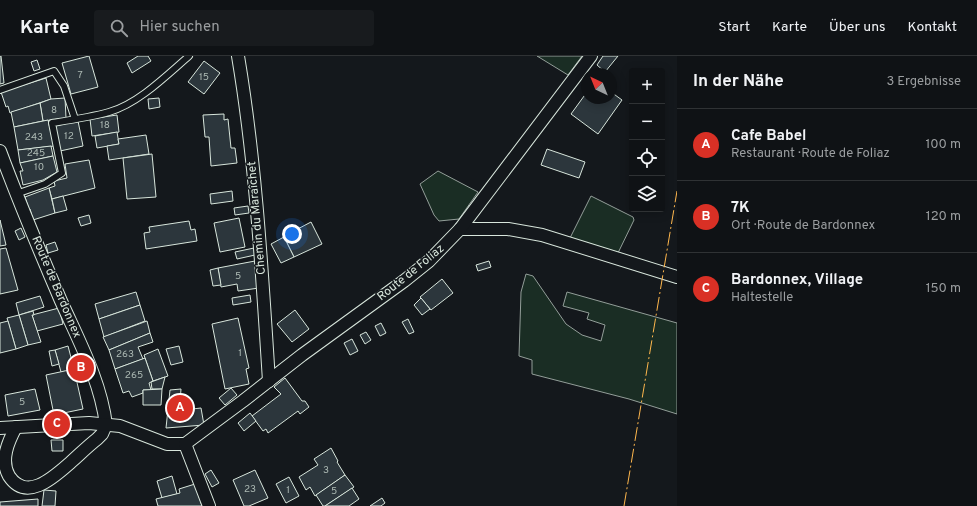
<!DOCTYPE html>
<html lang="de">
<meta charset="utf-8">
<style>
:root{--surface:#0f1215;--page:#181b1e;--text:#f1f3f6;--muted:#9b9ea0;--line:#2f3234;--accent:#d93025}
body{margin:0;font-family:Overpass,sans-serif;background:var(--page);color:var(--text)}
.controls{position:absolute;right:12px;top:12px;display:grid;overflow:hidden;border-radius:4px;box-shadow:0 2px 10px #0003}
.controls button{width:36px;height:36px;display:grid;place-items:center;padding:0;border:0;border-bottom:1px solid var(--line);background:var(--surface);color:var(--text);font:20px sans-serif}
.compass{position:absolute;left:581px;top:12px;width:36px;height:36px;border-radius:50%;background:var(--surface);box-shadow:0 2px 10px #0003;rotate:317deg}
.you{position:absolute;left:292px;top:178px;width:14px;height:14px;margin:-10px;border:3px solid #fff;border-radius:50%;background:#1a73e8;box-shadow:0 0 0 6px #1a73e833}
.badge{display:grid;place-items:center;width:26px;height:26px;border-radius:50%;background:var(--accent);color:#fff;font-size:13px;font-weight:700}
.pin{position:absolute;translate:-50% -50%;border:2px solid #fff;box-shadow:0 1px 4px #0006}
.list{margin:0;padding:0;list-style:none}
h2{display:flex;justify-content:space-between;align-items:center;height:52px;margin:0;padding:0 16px;font-size:17px}
h2 small{font-size:13px;font-weight:400;color:var(--muted)}
.list li{display:grid;grid-template-columns:26px 1fr auto;gap:12px;align-items:center;box-sizing:border-box;height:72px;padding:0 16px;border-top:1px solid var(--line)}
.list b{display:block;font-size:15px;white-space:nowrap}
.list p{margin:0;font-size:13px;white-space:nowrap;color:var(--muted)}
.list em{font-size:13px;font-style:normal;color:var(--muted)}
.icon{flex:none;width:22px;height:22px;fill:none;stroke:currentColor;stroke-width:2;stroke-linecap:round;stroke-linejoin:round}
.map{position:relative;flex:none;width:677px;height:450px;overflow:hidden}
header{display:flex;align-items:center;gap:24px;box-sizing:border-box;height:56px;padding:0 20px;background:var(--surface);border-bottom:1px solid var(--line)}
header strong{font-size:19px}
nav{display:flex;gap:22px;margin-inline-start:auto;font-size:14px}
.search{width:280px;height:36px;background:var(--page);display:flex;align-items:center;gap:10px;box-sizing:border-box;padding:0 14px;border-radius:4px;color:var(--muted);font-size:15px}
main{display:flex}
aside{flex:1;background:var(--surface)}
.map>svg:first-child{display:block}
</style>
<header>
<strong>Karte</strong>
<div class="search"><svg class="icon" aria-label="search" viewBox="0 0 24 24"><circle cx="10" cy="10" r="6"/><path d="M15 15l6 6"/></svg>Hier suchen</div>
<nav><a>Start</a><a>Karte</a><a>Über uns</a><a>Kontakt</a></nav>
</header>
<main>
<div class="map">
<svg width="677" height="450" viewBox="0 0 677 450">
<rect width="100%" height="100%" fill="#14181c"/>
<!-- green -->
<g fill="#1a2d24" stroke="#939e99">
<polygon points="537,0 582,0 568,19"/>
<polygon points="438,115 478,136 459,163 439,165 434,159 420,128"/>
<polygon points="591,140 633,161 634,164 617,199 569,184"/>
<polygon points="526,218 533,220 566,268 582,279 601,285 605,269 587,263 589,257 563,250 567,236 677,267 677,358 629,343 532,318 532,304 519,300 521,236"/>
</g>
<!-- building -->
<g fill="#2c363c" stroke="#d8e6dc">
<polygon points="0,0 1,0 4,27 0,28"/>
<polygon points="89,0 98,31 71,38 62,7"/>
<polygon points="138,0 148,0 151,5 132,17 127,7"/>
<polygon points="603,0 618,0 605,16 597,9"/>
<polygon points="37,4 40,13 34,15 31,6"/>
<polygon points="204,5 220,17 204,38 188,26"/>
<polygon points="46,22 51,43 10,57 8,50 6,51 1,36"/>
<polygon points="587,36 587,42 611,42 611,36 622,44 598,78 571,58"/>
<polygon points="65,42 66,62 43,65 40,47 51,43"/>
<polygon points="159,42 160,51 149,53 148,43"/>
<polygon points="40,47 43,65 14,71 11,56"/>
<polygon points="224,58 224,64 228,63 231,92 235,92 237,107 211,110 209,81 205,81 203,59"/>
<polygon points="117,59 119,76 92,80 90,63"/>
<polygon points="48,64 54,90 18,94 14,71"/>
<polygon points="78,65 83,90 60,95 55,70"/>
<polygon points="117,76 119,88 97,92 95,80"/>
<polygon points="146,79 149,98 109,104 107,90 119,88 118,83"/>
<polygon points="51,90 53,100 20,107 18,94"/>
<polygon points="547,93 585,106 579,122 541,109"/>
<polygon points="152,98 156,141 127,143 123,102"/>
<polygon points="53,100 57,116 43,124 23,129 20,115 23,115 20,107"/>
<polygon points="89,104 95,132 52,143 49,132 55,130 54,125 67,122 65,108"/>
<polygon points="49,132 55,157 33,164 30,153 29,154 25,141"/>
<polygon points="232,135 233,145 211,148 210,138"/>
<polygon points="63,140 67,154 55,157 52,143"/>
<polygon points="248,150 249,157 235,159 234,152"/>
<polygon points="89,159 91,167 81,170 78,162"/>
<polygon points="239,162 245,191 220,196 214,167"/>
<polygon points="0,164 6,189 0,190"/>
<polygon points="189,165 191,174 195,173 197,185 146,193 144,177 150,176 149,171"/>
<polygon points="311,166 322,188 294,201 284,181 293,177 292,176"/>
<polygon points="21,172 25,181 19,184 15,175"/>
<polygon points="284,181 294,201 281,207 271,188"/>
<polygon points="55,186 58,194 48,197 46,189"/>
<polygon points="6,192 18,234 0,238 0,193"/>
<polygon points="254,192 255,199 237,203 235,196"/>
<polygon points="255,205 259,232 238,235 237,228 221,231 218,212"/>
<polygon points="489,205 491,211 478,215 476,209"/>
<polygon points="218,212 221,229 213,230 210,214"/>
<polygon points="442,223 453,237 431,254 420,241"/>
<polygon points="136,236 140,249 99,263 95,248"/>
<polygon points="250,239 251,246 233,249 232,242"/>
<polygon points="40,240 44,251 19,259 16,247"/>
<polygon points="421,242 430,253 422,259 414,249"/>
<polygon points="140,249 145,265 104,281 99,263"/>
<polygon points="59,252 63,268 37,275 32,259"/>
<polygon points="295,254 309,273 292,286 277,268"/>
<polygon points="33,255 34,259 32,259 41,286 28,289 19,259"/>
<polygon points="19,259 28,289 16,293 7,262"/>
<polygon points="238,262 249,312 246,313 249,328 225,333 212,268"/>
<polygon points="408,263 414,276 409,278 402,266"/>
<polygon points="8,265 16,293 0,297 0,267"/>
<polygon points="147,265 150,277 109,294 103,281"/>
<polygon points="381,267 386,277 380,280 375,270"/>
<polygon points="366,276 371,284 365,288 360,279"/>
<polygon points="150,277 153,286 138,291 143,303 115,313 109,294"/>
<polygon points="352,283 358,295 350,299 344,287"/>
<polygon points="68,290 74,313 61,316 55,294"/>
<polygon points="179,290 183,306 171,309 166,293"/>
<polygon points="158,293 168,320 153,325 144,299"/>
<polygon points="55,294 59,308 52,310 49,295"/>
<polygon points="145,302 153,325 149,327 151,334 143,334 143,337 132,341 129,335 123,337 115,313"/>
<polygon points="74,313 83,353 54,359 46,319"/>
<polygon points="165,321 162,333 152,333 151,326"/>
<polygon points="285,322 302,345 305,345 309,351 300,358 298,355 268,377 266,373 263,375 252,360 281,338 274,331"/>
<polygon points="231,332 237,339 225,349 219,342"/>
<polygon points="35,333 40,354 8,360 5,339"/>
<polygon points="162,333 161,349 143,349 143,334"/>
<polygon points="181,333 180,346 191,346 192,353 201,352 204,369 166,372 170,334"/>
<polygon points="250,357 256,365 244,375 238,367"/>
<polygon points="51,384 63,384 63,395 52,395"/>
<polygon points="331,392 338,405 337,406 345,419 315,440 310,431 306,434 299,421 318,409 314,403"/>
<polygon points="211,414 219,427 212,431 205,418"/>
<polygon points="255,414 268,442 249,450 244,450 233,424"/>
<polygon points="345,419 354,431 325,450 323,450 316,439"/>
<polygon points="172,420 177,438 162,442 157,425"/>
<polygon points="289,421 299,440 286,447 276,428"/>
<polygon points="195,428 202,450 158,450 156,443 180,437 179,433"/>
<polygon points="352,432 359,443 349,450 325,450"/>
<polygon points="44,434 56,435 55,450 42,450"/>
<polygon points="382,442 385,447 381,450 370,450"/>
<polygon points="38,443 38,450 0,450 0,446"/>
</g>
<g fill="none" stroke-linecap="round" stroke-linejoin="round">
<!-- service casing -->
<g stroke="#d8e6dc" stroke-width="8">
<g id="service">
<polyline points="0,34 54,15 64,30 75,63"/>
<path d="M16 138 45 128 62 117 52 67C71 64 91 61 109 56 138 48 167 19 189 0"/>
</g>
</g>
<!-- minor casing -->
<g stroke="#d8e6dc" stroke-width="14">
<g id="minor">
<path d="M238 0C256 107 262 217 269 325"/>
<path d="M0 95C19 146 40 196 61 245 79 285 101 326 106 369"/>
<polyline points="460,173 508,173 542,179 677,221"/>
<path d="M16 371C8 386 0 404 9 420 27 447 55 420 71 406 80 398 88 390 97 383L102 378 106 369"/>
<polyline points="0,372 89,367 120,370 167,388 185,388 243,345 302,299 404,225 429,205 460,173 591,0"/>
<polyline points="185,388 209,450"/>
</g>
</g>
<!-- service -->
<use href="#service" stroke="#14181c" stroke-width="6"/>
<!-- minor -->
<use href="#minor" stroke="#14181c" stroke-width="12"/>
<!-- power -->
<polyline stroke="#ffb74d" stroke-width="1" stroke-dasharray="14 3 2 3" stroke-linecap="butt" points="624,450 677,135"/>
</g>
<g text-anchor="middle" dominant-baseline="central" stroke-width="3" stroke-linejoin="round" paint-order="stroke">
<!-- number labels -->
<g font-size="10" fill="#adbab4">
<text x="80" y="19">7</text>
<text x="204" y="21">15</text>
<text x="54" y="54">8</text>
<text x="105" y="69">18</text>
<text x="69" y="80">12</text>
<text x="34" y="81">243</text>
<text x="36" y="97">245</text>
<text x="39" y="111">10</text>
<text x="238" y="220">5</text>
<text x="240" y="297">1</text>
<text x="125" y="298">263</text>
<text x="134" y="319">265</text>
<text x="22" y="346">5</text>
<text x="326" y="414">3</text>
<text x="250" y="433">23</text>
<text x="288" y="434">1</text>
<text x="334" y="435">5</text>
</g>
<!-- street labels -->
<g font-size="12" fill="#d8e6dc" stroke="#14181c">
<text transform="translate(257 162) rotate(-95)">Chemin du Maraîchet</text>
<text transform="translate(411 217) rotate(-39)">Route de Foliaz</text>
<text transform="translate(56 231) rotate(67)">Route de Bardonnex</text>
</g>
</g>
</svg>
<div class="controls">
<button>+</button>
<button>−</button>
<button><svg class="icon" aria-label="locate" viewBox="0 0 24 24"><circle cx="12" cy="12" r="6"/><path d="M12 2v4M12 18v4M2 12h4M18 12h4"/></svg></button>
<button><svg class="icon" aria-label="layers" viewBox="0 0 24 24"><path d="M12 4l9 5-9 5-9-5zM3 14l9 5 9-5"/></svg></button>
</div>
<svg class="compass" viewBox="-18 -18 36 36"><path d="M0-13l5 13h-10z" fill="#e53935"/><path d="M0 13l5-13h-10z" fill="#9b9ea0"/></svg>
<div class="you"></div>
<div class="pin badge" style="left:180px;top:352px">A</div>
<div class="pin badge" style="left:81px;top:312px">B</div>
<div class="pin badge" style="left:57px;top:368px">C</div>
</div>
<aside>
<h2>In der Nähe<small>3 Ergebnisse</small></h2>
<ul class="list">
<li><span class="badge">A</span><div><b>Cafe Babel</b><p>Restaurant · Route de Foliaz</p></div><em>100 m</em></li>
<li><span class="badge">B</span><div><b>7K</b><p>Ort · Route de Bardonnex</p></div><em>120 m</em></li>
<li><span class="badge">C</span><div><b>Bardonnex, Village</b><p>Haltestelle</p></div><em>150 m</em></li>
</ul>
</aside>
</main>
